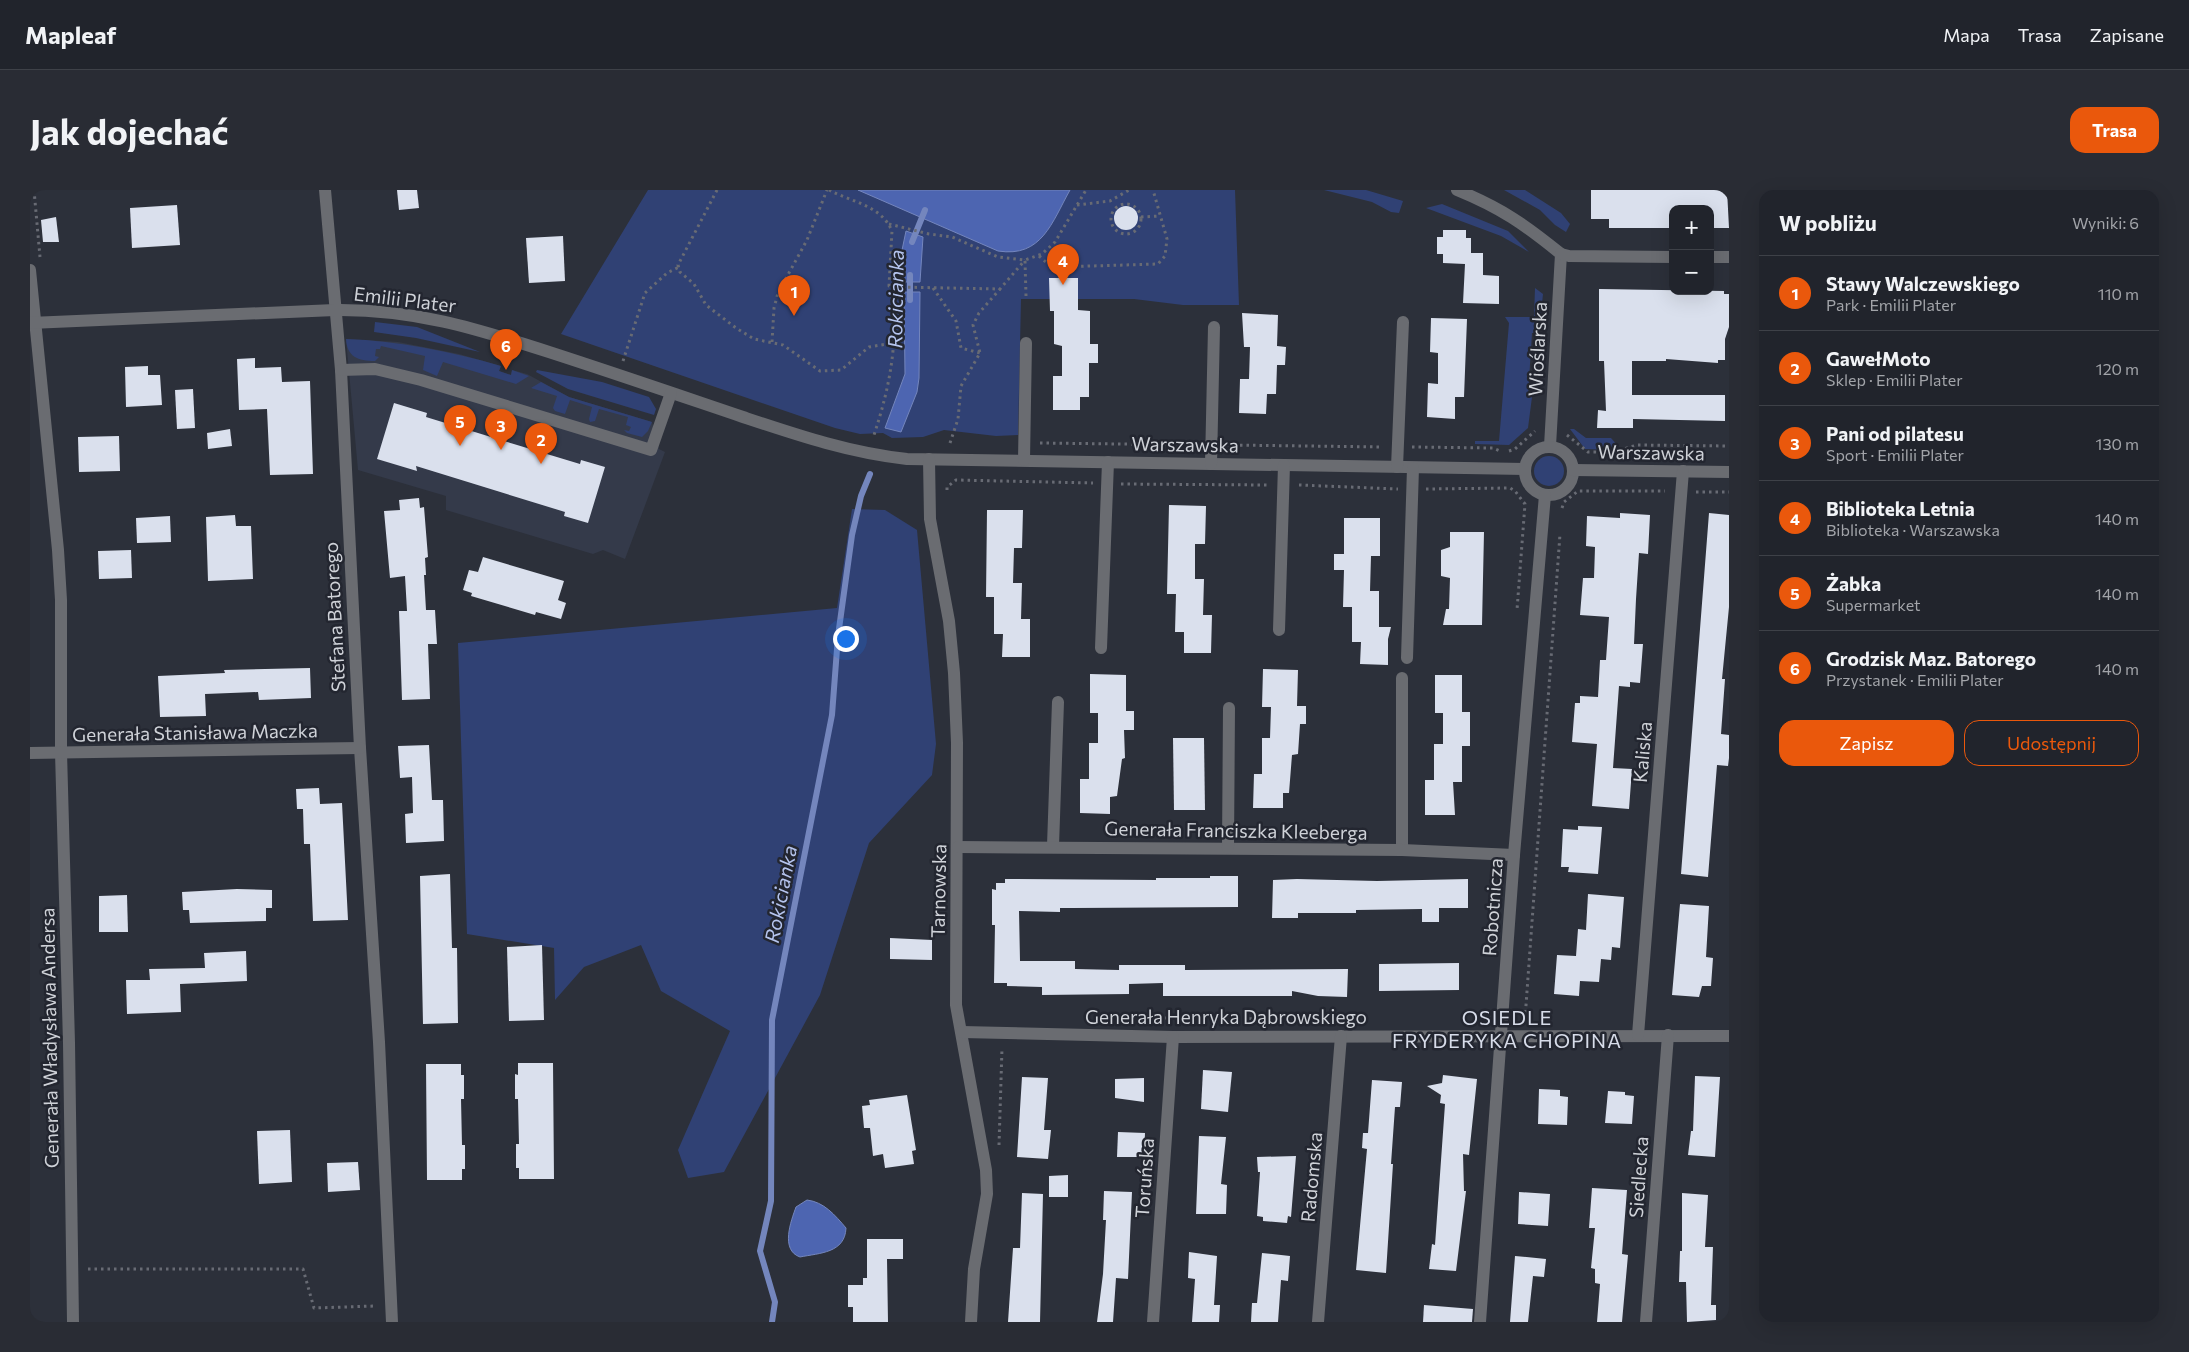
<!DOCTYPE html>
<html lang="pl">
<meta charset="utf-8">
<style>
:root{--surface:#21242c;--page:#292c34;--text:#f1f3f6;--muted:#a2a4a9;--line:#3e4148;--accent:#ea580c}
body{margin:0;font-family:Commissioner,sans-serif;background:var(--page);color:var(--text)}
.controls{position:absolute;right:15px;top:15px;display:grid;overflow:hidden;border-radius:10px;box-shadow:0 5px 20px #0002}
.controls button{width:45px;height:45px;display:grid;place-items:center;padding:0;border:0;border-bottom:1px solid var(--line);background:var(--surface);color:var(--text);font:25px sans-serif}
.you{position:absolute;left:815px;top:448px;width:18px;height:18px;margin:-12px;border:4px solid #fff;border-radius:50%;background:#1a73e8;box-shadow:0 0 0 8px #1a73e833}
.badge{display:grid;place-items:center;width:32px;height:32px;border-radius:50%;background:var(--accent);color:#fff;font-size:16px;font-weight:700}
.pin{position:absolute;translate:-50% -41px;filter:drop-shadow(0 1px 2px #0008)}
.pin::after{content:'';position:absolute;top:26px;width:18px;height:15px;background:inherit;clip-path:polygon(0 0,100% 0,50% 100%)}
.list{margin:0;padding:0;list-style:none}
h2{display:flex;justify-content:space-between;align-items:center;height:65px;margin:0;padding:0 20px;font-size:21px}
h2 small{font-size:16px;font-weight:400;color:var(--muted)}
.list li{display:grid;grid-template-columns:32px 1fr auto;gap:15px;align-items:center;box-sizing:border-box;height:75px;padding:0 20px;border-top:1px solid var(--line)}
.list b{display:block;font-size:19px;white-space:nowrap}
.list p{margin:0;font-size:16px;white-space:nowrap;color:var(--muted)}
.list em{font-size:16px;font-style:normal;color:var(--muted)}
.actions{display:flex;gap:10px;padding:15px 20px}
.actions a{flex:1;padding:11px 0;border:1px solid var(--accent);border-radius:15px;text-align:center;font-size:18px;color:var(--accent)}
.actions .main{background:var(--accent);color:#fff}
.map{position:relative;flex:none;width:1699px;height:1132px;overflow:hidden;border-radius:15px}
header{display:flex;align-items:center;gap:30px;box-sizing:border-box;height:70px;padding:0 25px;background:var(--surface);border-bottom:1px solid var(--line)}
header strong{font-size:24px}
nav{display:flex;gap:28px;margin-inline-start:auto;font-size:18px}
.intro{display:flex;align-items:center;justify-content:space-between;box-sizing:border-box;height:120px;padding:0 30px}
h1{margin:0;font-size:35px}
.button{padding:12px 22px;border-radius:15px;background:var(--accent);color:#fff;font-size:18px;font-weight:700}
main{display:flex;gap:30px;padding:0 30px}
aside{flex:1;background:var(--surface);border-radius:15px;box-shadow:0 5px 20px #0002}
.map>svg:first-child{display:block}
</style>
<header>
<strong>Mapleaf</strong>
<nav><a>Mapa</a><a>Trasa</a><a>Zapisane</a></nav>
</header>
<div class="intro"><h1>Jak dojechać</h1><a class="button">Trasa</a></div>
<main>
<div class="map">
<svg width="1699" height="1132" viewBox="0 0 1699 1132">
<rect width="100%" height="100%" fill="#2c303a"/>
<!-- built -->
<polygon fill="#343a4a" points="316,149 368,152 429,164 471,176 469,181 481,185 482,180 497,184 539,207 622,232 629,259 635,262 595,369 573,360 563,364 416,320 416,306 328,280"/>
<!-- green -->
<g fill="#304174">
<polygon points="618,0 1205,0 1209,115 1153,115 1104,109 991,109 988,245 966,246 914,240 893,247 862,248 853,243 830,244 805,238 531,144"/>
<polygon points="1294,0 1336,0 1373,11 1369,23 1361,22 1342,12"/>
<polygon points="1474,0 1495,0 1531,23 1540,34 1536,42 1525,35 1510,20"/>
<polygon points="1412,14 1478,41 1499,62 1471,46 1396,18"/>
<polygon points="1505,98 1513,104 1509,143 1502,143 1498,206 1502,207 1498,238 1479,255 1445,254 1445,251 1469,251 1479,133 1475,127 1504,127"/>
<polygon points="345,132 387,137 450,162 386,148 344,142"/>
<path d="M316 149C370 151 419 161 471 176L469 181 481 185 482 180 499 186 486 194 413 172 407 186 393 180 395 166 351 156 350 159H346L345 166 349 167 345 171C328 171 317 167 316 149Z"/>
<polygon points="507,180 572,192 619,207 626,219 624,225 538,199 506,182"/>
<polygon points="511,192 539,207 622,232 618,241 612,247 597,243 594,240 599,241 601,237 596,235 598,227 569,219 565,231 560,232 559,229 562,217 540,210 535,224 525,221 523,218 527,206 501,198"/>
<polygon points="1540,239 1544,239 1556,248 1581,248 1588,256 1580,260 1555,259"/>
<circle cx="1519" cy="281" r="15"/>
<polygon points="822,319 855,320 887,340 906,554 902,585 839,653 790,805 694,982 658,988 648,960 700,841 631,801 611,755 554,777 525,810 524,758 437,744 428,453 807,418"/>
</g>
<!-- water -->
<g fill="#4d65b1" stroke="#7486bd">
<path d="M828 0H1040C1022 32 1012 68 968 61Z"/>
<polygon points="876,41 893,47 890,92 871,92 871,65"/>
<polygon points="874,102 890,102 889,188 887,202 871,242 855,238 875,184"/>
<path d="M777 1010C794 1012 805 1025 816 1038 815 1063 790 1063 770 1067 750 1060 761 1031 766 1017Z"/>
</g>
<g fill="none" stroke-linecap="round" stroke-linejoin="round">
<!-- stream -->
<g stroke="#7486bd" stroke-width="6">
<polyline points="882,52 895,20"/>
<polyline points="880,110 880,85"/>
<polyline points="742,1132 745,1112 730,1061 741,1011 742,830 802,525 808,446 822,345 831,306 840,284"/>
</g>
</g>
<!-- building -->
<g fill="#dae0ed">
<polygon points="367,0 387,0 389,18 369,20"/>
<polygon points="1561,0 1697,0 1699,38 1680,38 1680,19 1643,19 1643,38 1579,38 1579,29 1561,29"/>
<polygon points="147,15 150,55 102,58 100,18"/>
<circle cx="1096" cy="28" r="12"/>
<polygon points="26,27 29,52 13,52 11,30"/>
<polygon points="1413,40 1436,40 1436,48 1441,48 1441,63 1453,63 1453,85 1469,86 1469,114 1433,113 1435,74 1413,73 1413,64 1407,64 1407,47 1413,47"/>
<polygon points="533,46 535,91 499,93 496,48"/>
<polygon points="1019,88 1048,88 1048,120 1060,121 1060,154 1068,154 1068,173 1059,173 1059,207 1050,207 1050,220 1023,220 1023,186 1032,186 1032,156 1024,154 1024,121 1020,121"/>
<polygon points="1569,99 1694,101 1694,104 1699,104 1699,137 1695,149 1695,170 1688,170 1688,173 1636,169 1636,171 1602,171 1602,205 1695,205 1695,231 1603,229 1603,238 1567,238 1568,220 1576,221 1574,171 1569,171"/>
<polygon points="1212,123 1248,125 1247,156 1256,157 1255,175 1247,175 1246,204 1237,204 1236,224 1209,223 1210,189 1219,189 1220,157 1214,157"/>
<polygon points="1401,128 1437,129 1434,207 1425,207 1425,229 1397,227 1398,193 1408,194 1408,163 1400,162"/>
<polygon points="225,168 225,178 251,177 252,192 280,191 283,284 240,285 237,219 209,220 207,169"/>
<polygon points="118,176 118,185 130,185 132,215 96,217 95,177"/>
<polygon points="163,199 165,238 147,239 145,200"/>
<polygon points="364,213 397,223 396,227 474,251 550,274 551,270 575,277 558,333 534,326 535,322 386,276 387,281 347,269"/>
<polygon points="200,239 202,256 178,259 177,243"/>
<polygon points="89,246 90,281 49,282 48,247"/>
<polygon points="389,308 390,318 394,317 398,367 395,368 396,385 394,385 396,420 405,420 407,454 398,454 400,509 372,510 369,421 377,421 375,386 360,388 354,321 370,320 369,310"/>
<polygon points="1139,315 1176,316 1175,354 1165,354 1165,389 1174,389 1173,425 1182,425 1181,463 1154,463 1154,442 1145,442 1146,404 1137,404"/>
<polygon points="957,320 993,320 992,358 984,358 983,393 992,393 991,429 1000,429 1000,467 972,467 973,444 964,444 964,407 956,407"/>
<polygon points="1590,323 1620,325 1618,364 1609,363 1606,409 1604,454 1613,454 1610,493 1600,492 1600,497 1589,496 1583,578 1602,579 1599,619 1562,616 1567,554 1542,552 1545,513 1550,513 1550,506 1568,507 1570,470 1576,470 1579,427 1550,425 1553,388 1564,388 1565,357 1556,356 1557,326 1590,328"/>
<polygon points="1679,323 1699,325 1699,417 1692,489 1695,489 1691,544 1699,545 1699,568 1698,576 1687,575 1678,687 1651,684"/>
<polygon points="205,325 206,336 221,336 223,389 178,391 176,327"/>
<polygon points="140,326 141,352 107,353 106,328"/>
<polygon points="1314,328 1350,328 1350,366 1341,366 1340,401 1349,401 1349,437 1361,437 1358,449 1358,475 1330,474 1331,452 1322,452 1322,417 1313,417 1314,380 1304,380 1304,364 1314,364"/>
<polygon points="1420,342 1454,342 1452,435 1413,435 1416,419 1419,419 1420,388 1411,386 1411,360 1420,357"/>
<polygon points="101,360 102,388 69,389 68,361"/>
<polygon points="453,367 534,391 528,410 536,413 531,429 506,422 505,425 441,406 442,403 433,400 439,380 448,382"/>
<polygon points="280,478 281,508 229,510 228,502 175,504 176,526 130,527 128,486 195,483 194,480"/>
<polygon points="1233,479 1268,480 1267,516 1276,516 1276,534 1270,534 1268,564 1262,565 1259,603 1253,603 1253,618 1223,618 1224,584 1232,584 1232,548 1240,548 1241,517 1232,517"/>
<polygon points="1060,484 1096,485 1096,521 1104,521 1104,540 1094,540 1095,568 1092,569 1087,606 1080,607 1080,624 1050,623 1050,589 1059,589 1059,553 1068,553 1068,523 1060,523"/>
<polygon points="1405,485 1432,485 1432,522 1440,522 1440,556 1432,556 1432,592 1423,592 1425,625 1395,625 1395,590 1404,590 1404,554 1413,554 1413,523 1405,523"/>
<polygon points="1143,548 1174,548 1175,620 1144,620"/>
<polygon points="399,555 402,610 413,610 414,651 376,653 375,624 383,623 382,587 370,588 368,556"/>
<polygon points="289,598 290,614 312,613 318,730 283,731 280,654 274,654 273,619 267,619 266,599"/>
<polygon points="1548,636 1572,637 1568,684 1538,682 1539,677 1531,677 1533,639 1548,640"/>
<polygon points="420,684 422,758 427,758 428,833 393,834 390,686"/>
<polygon points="1180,686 1208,686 1208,717 1044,718 1030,718 1030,722 989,721 990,771 1045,771 1045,779 1089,780 1089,775 1155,775 1155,780 1318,779 1317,807 1288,806 1262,801 1262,806 1133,806 1133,793 1099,794 1099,804 1012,805 1012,797 977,796 977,793 964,793 965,735 962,735 962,699 966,700 966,693 975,693 975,689 1126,690 1126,688 1180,688"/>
<polygon points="1267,689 1347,691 1438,689 1438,718 1409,718 1409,732 1392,732 1392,719 1326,720 1326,723 1268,723 1268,728 1242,728 1243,690"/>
<polygon points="207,699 242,700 242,718 236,718 236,731 160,733 159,720 153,720 152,702"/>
<polygon points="1558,704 1594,707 1590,758 1582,757 1581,770 1571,769 1569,792 1550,791 1549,806 1524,804 1527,765 1546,766 1548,739 1556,740"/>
<polygon points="97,705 98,742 69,742 69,706"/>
<polygon points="1650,714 1679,716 1676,767 1683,768 1681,796 1672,796 1669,807 1642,805"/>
<polygon points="860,748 902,750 902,770 860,769"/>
<polygon points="512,755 514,830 479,831 477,757"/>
<polygon points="216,761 217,791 150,794 151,822 97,824 96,790 120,790 119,779 175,778 174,763"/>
<polygon points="1429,773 1429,800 1349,801 1349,774"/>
<polygon points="488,873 523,873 524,989 489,989 489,978 486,978 486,954 489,954 488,909 485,909 485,884 488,885"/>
<polygon points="396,874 431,874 431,885 434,885 434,909 431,909 432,955 435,955 435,979 432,979 432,990 397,990"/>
<polygon points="1173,880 1202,882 1198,922 1171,919"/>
<polygon points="1413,885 1447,889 1439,965 1433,964 1434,1001 1436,1001 1426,1081 1399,1079 1402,1054 1405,1055 1415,914 1410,913 1411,905 1397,896 1412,893"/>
<polygon points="1665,886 1690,887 1685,967 1658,965 1661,941 1663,941"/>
<polygon points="992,887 1018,888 1014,940 1021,940 1018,969 987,967"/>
<polygon points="1114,888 1114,912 1085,908 1085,889"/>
<polygon points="1342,890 1372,892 1370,917 1365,917 1361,974 1363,974 1356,1083 1326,1080 1337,959 1332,958 1333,943 1338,943"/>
<polygon points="1509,899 1530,900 1530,906 1538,907 1537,935 1508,934"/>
<polygon points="1578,901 1595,902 1595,905 1604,906 1602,934 1575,933"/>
<polygon points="877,905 886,960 882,961 884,974 855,978 853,964 843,966 840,938 834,938 832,916 840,915 839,910"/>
<polygon points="260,940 262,992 229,994 227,941"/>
<polygon points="1088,942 1115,943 1114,967 1087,967"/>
<polygon points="1169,946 1196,947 1191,994 1197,995 1196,1024 1166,1024"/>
<polygon points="1266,966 1261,1027 1258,1026 1257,1033 1233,1031 1233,1027 1227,1026 1230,982 1228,982 1227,967"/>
<polygon points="328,972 330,1000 298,1002 297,973"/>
<polygon points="1038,985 1038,1007 1019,1007 1019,986"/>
<polygon points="1562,998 1597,1000 1592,1064 1598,1065 1592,1132 1567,1132 1570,1094 1565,1093 1565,1079 1561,1078 1565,1038 1559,1038"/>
<polygon points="1074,1001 1102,1002 1098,1089 1086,1088 1083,1132 1067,1132 1073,1084 1076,1030 1073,1030"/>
<polygon points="1489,1002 1520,1004 1518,1036 1488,1034"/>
<polygon points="992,1003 1013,1004 1010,1132 978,1132 983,1058 990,1058"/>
<polygon points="1652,1003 1678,1005 1675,1057 1683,1057 1681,1115 1686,1115 1686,1130 1657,1132 1656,1092 1649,1092 1650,1061 1652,1061"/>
<polygon points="837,1049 873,1049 873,1069 857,1069 858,1132 823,1132 823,1117 818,1117 818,1095 833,1095 833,1088 837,1088"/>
<polygon points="1159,1062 1187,1066 1184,1115 1190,1115 1189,1132 1162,1132 1165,1089 1158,1088"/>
<polygon points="1232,1063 1260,1066 1258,1091 1251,1090 1248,1132 1221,1132 1222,1113 1227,1113"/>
<polygon points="1485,1066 1516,1069 1514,1087 1503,1086 1498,1132 1480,1132"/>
<polygon points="1394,1115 1443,1119 1442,1132 1393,1132"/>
</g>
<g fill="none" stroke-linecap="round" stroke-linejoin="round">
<!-- path -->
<g stroke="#686b74" stroke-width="3" stroke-dasharray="2.5 4" stroke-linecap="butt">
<polyline points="4,0 10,67"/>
<polyline points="687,0 648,75 650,82 664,94 676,115 706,138 724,149 753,155 790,181 811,180 839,157 857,154 866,147"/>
<path d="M799 0C821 12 851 15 862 41L859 96 865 97C866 156 862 191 843 248"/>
<circle cx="1096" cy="29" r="15"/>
<polyline points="1047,15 1080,11 1099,0"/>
<polyline points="1111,27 1130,26"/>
<polyline points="859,34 899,44 922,47 968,67 995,70 1012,64 1025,52 1056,0"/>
<polyline points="1009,66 1017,73 1027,77 1128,74 1135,66 1137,49 1123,0"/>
<polyline points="995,71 996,106"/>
<polyline points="865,97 970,99 995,70"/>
<polyline points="903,98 926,131 931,158 950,163"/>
<polyline points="742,152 744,118 748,103 777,50 797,0"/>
<polyline points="593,171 615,103 637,83 649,77"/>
<polyline points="1537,245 1558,262 1583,262 1607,255 1699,256"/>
<polyline points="920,253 928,229 931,196 950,163 943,135 949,123 970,99"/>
<polyline points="1010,253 1166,255"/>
<polyline points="1197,255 1353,257"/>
<polyline points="1382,257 1463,258 1470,261"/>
<polyline points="1479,261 1485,259 1505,241"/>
<polyline points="1091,294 1238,295"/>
<polyline points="1269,295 1368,299"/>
<polyline points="1396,299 1480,298 1485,301 1495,314 1487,420"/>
<polyline points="917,300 917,297 926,290 1063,293"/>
<polyline points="1666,302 1699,302"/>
<polyline points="1532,318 1534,312 1548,301 1635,301"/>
<polyline points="1122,828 1248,829"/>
<polyline points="1495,829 1530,344"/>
<polyline points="969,955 972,858"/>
<polyline points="58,1079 273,1079 284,1118 345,1116"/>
</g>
<!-- minor -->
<g stroke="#6a6c71" stroke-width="12">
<polyline points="295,0 311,180 330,558 349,852 362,1132"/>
<path d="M1427 0C1471 18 1494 34 1531 64L1520 256"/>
<polyline points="1531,64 1539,66 1643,67"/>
<polyline points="1680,67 1699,67"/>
<polyline points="0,80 28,360 31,410 31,562 39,853 43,1132"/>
<path d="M0 133 305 120C383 119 445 138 519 162 584 183 648 205 713 227 767 245 820 263 877 269L1495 279"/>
<polyline points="311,180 345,179 391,190 621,260 641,203"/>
<circle cx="1519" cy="281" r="24"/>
<polyline points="899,269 900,329 919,431 924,483 927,553 926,815 956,980 957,1004 944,1079 941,1132"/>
<polyline points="994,270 996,153"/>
<polyline points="1181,274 1184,137"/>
<polyline points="1367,277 1373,132"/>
<polyline points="1543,280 1699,282"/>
<polyline points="1249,440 1254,275"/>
<polyline points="1071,458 1078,272"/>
<polyline points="1377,468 1383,278"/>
<polyline points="1372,488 1372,660"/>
<polyline points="0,563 330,558"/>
<polyline points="1023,656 1028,512"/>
<polyline points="928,657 1372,660 1484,665"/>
<polyline points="1198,658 1199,518"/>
<polyline points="932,842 1143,847 1699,846"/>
<polyline points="1608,845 1653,281"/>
<polyline points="1123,1132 1143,847"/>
<polyline points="1288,1132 1311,846"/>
<polyline points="1450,1132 1484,665 1515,305"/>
<polyline points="1616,1132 1638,845"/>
</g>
</g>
<g text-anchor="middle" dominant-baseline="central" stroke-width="5" stroke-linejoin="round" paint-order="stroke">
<!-- street labels -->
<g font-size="19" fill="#cfd2d8" stroke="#232630">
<text transform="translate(375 109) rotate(7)">Emilii Plater</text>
<text transform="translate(1507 159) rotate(-87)">Wioślarska</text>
<text transform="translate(1155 254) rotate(1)">Warszawska</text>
<text transform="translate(1621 262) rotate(1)">Warszawska</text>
<text transform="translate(304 427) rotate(-93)">Stefana Batorego</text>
<text transform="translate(165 542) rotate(-1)">Generała Stanisława Maczka</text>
<text transform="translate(1612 562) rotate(-85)">Kaliska</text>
<text transform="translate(1206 640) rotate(1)">Generała Franciszka Kleeberga</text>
<text transform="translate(908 701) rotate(-89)">Tarnowska</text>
<text transform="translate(1462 717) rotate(-86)">Robotnicza</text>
<text x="1196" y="826">Generała Henryka Dąbrowskiego</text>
<text transform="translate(19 848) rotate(-91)">Generała Władysława Andersa</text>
<text transform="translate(1281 987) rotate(-85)">Radomska</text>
<text transform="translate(1608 987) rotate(-86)">Siedlecka</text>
<text transform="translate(1114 988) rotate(-86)">Toruńska</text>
</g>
<!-- water labels -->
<g font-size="20" font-style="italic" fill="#b5c4ee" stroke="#232630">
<text transform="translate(865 109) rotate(-89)">Rokicianka</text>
<text transform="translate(750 704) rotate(-79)">Rokicianka</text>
</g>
<!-- neighbourhood labels -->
<g font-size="20" letter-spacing="1" fill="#d7dce9" stroke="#232630">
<text x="1477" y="827">OSIEDLE<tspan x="1477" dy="23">FRYDERYKA CHOPINA</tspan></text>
</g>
</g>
</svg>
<div class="controls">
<button>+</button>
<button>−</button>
</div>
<div class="you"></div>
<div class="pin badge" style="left:764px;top:126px">1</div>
<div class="pin badge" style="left:511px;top:274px">2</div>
<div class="pin badge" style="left:471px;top:260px">3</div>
<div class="pin badge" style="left:1033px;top:95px">4</div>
<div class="pin badge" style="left:430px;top:256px">5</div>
<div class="pin badge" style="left:476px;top:180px">6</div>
</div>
<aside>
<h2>W pobliżu<small>Wyniki: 6</small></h2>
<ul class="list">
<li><span class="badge">1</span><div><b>Stawy Walczewskiego</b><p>Park · Emilii Plater</p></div><em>110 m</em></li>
<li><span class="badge">2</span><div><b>GawełMoto</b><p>Sklep · Emilii Plater</p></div><em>120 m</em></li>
<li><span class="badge">3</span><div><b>Pani od pilatesu</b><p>Sport · Emilii Plater</p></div><em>130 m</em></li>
<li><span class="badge">4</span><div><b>Biblioteka Letnia</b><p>Biblioteka · Warszawska</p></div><em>140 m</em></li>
<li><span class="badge">5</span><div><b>Żabka</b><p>Supermarket</p></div><em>140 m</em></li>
<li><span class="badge">6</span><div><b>Grodzisk Maz. Batorego</b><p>Przystanek · Emilii Plater</p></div><em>140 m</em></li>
</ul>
<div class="actions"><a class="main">Zapisz</a><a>Udostępnij</a></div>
</aside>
</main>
